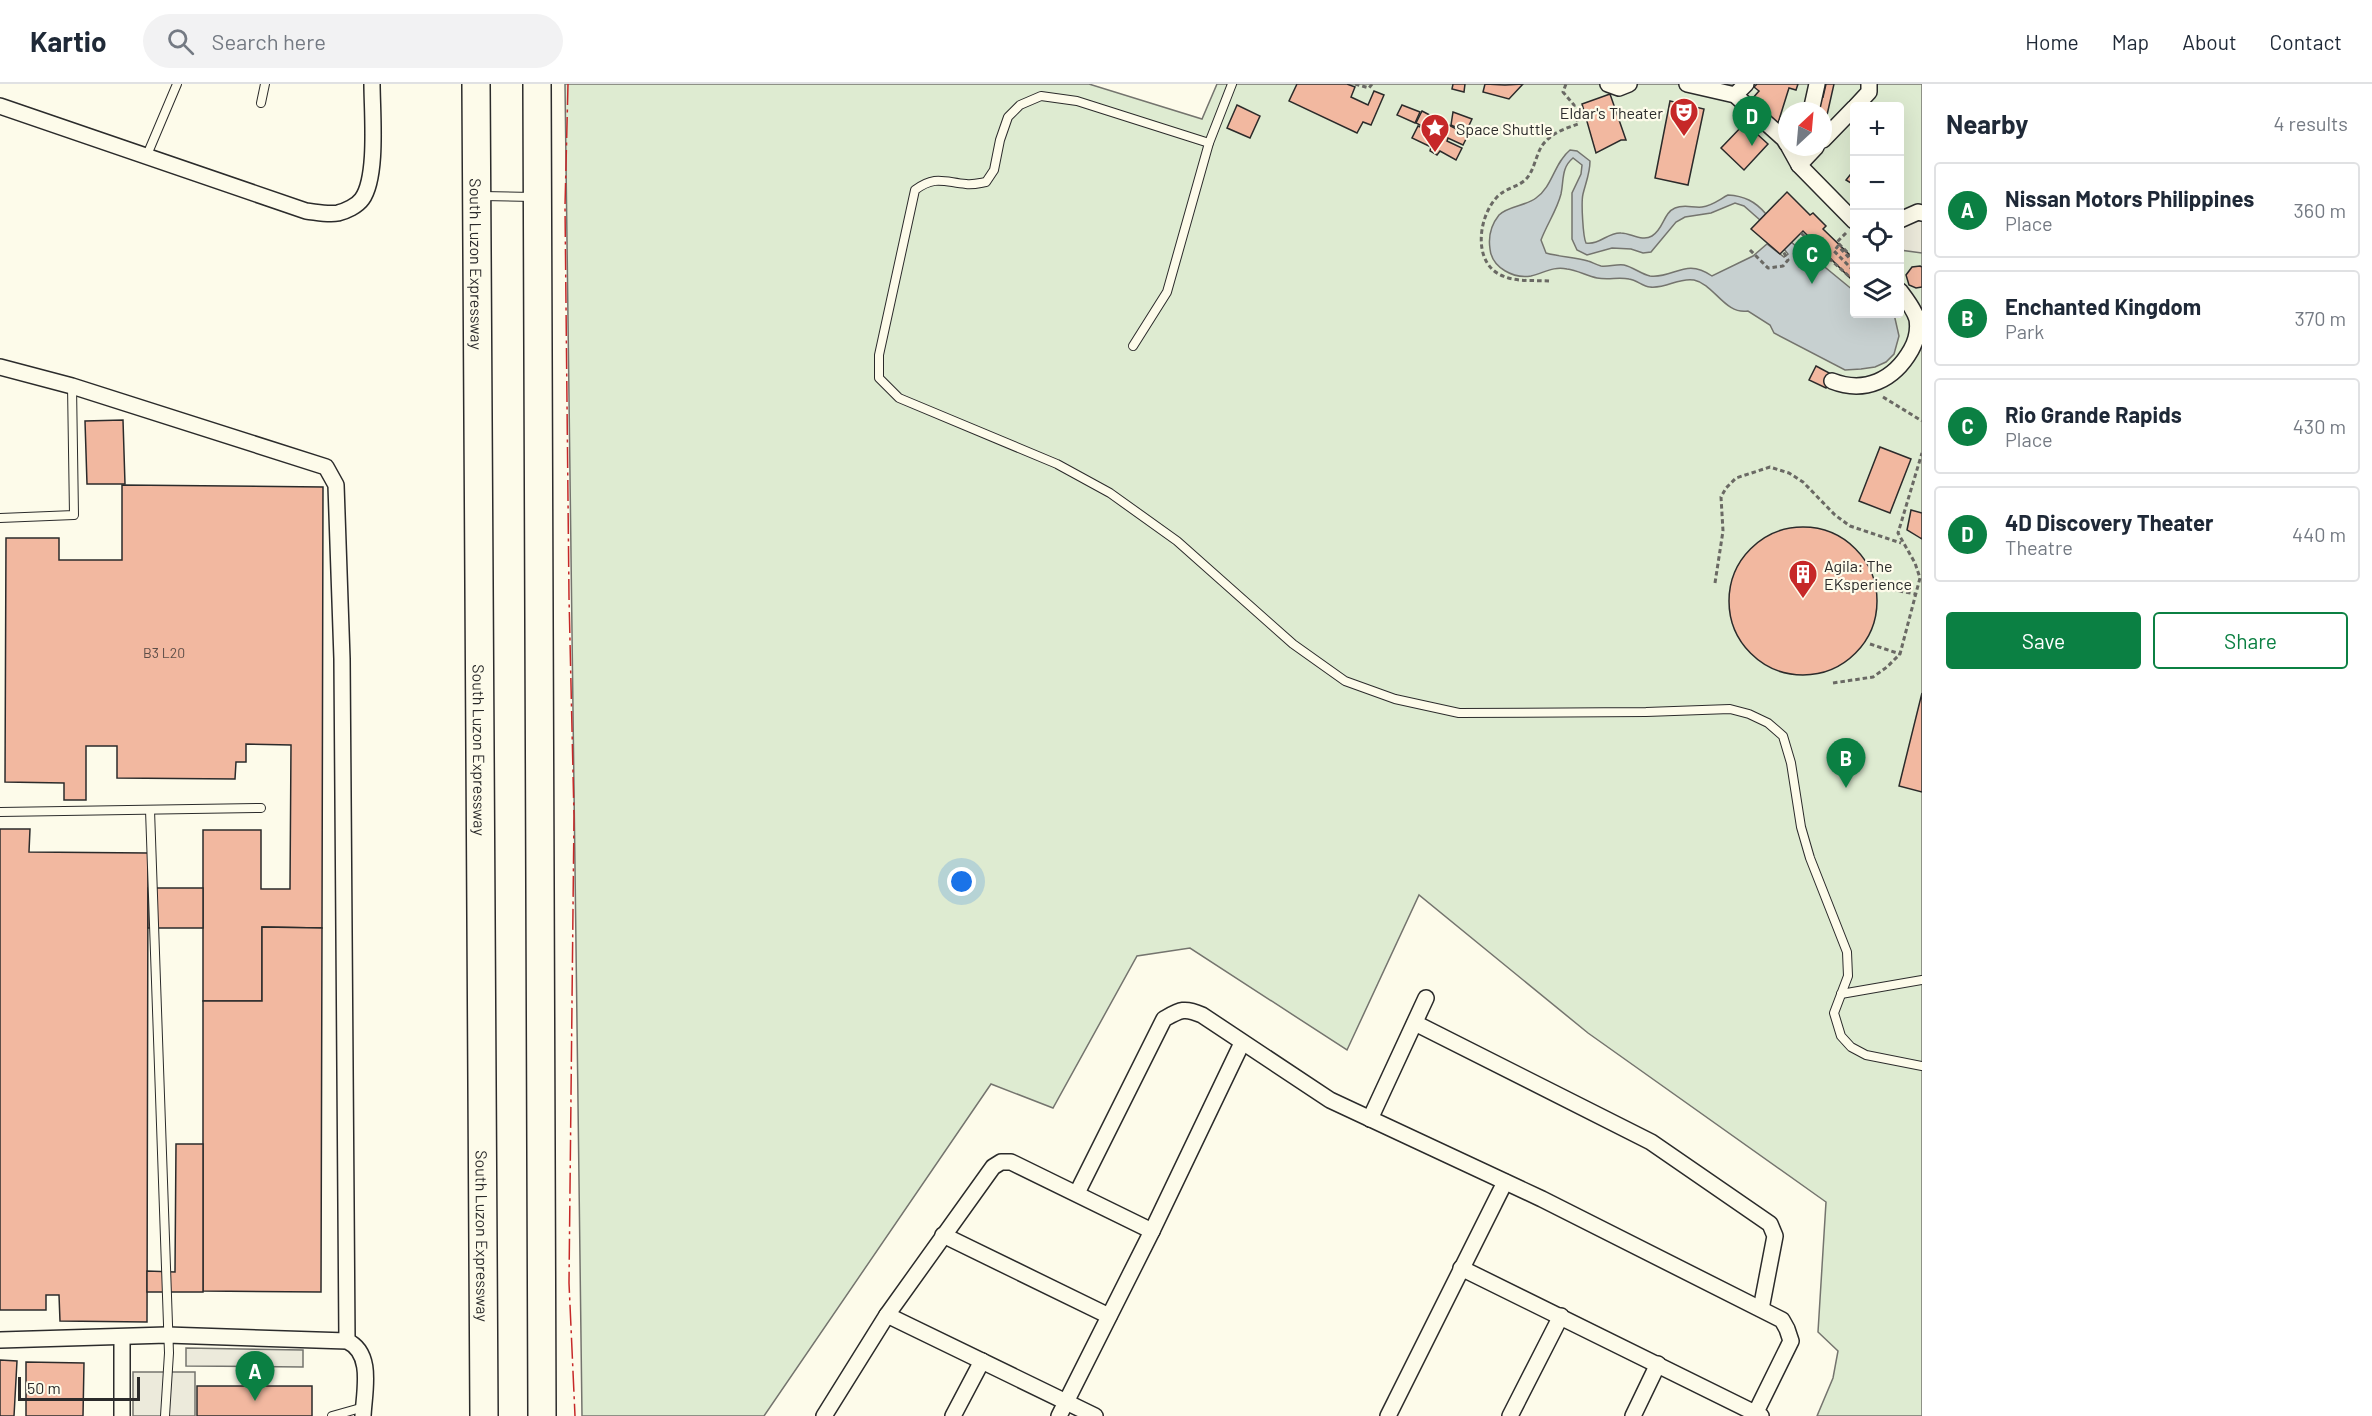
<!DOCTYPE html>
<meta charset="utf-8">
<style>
:root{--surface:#fff;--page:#f2f2f3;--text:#1f2937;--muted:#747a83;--line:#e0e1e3;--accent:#0b8043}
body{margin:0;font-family:Barlow,sans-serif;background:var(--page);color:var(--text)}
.controls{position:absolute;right:18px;top:18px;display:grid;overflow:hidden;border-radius:6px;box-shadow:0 6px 24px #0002}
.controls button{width:54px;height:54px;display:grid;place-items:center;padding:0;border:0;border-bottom:2px solid var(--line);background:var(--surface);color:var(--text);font:30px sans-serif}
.compass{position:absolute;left:1778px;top:18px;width:54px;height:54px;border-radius:50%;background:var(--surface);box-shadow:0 6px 24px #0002;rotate:26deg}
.scale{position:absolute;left:18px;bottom:15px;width:122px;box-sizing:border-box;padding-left:6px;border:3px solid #2b2b2b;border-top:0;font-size:16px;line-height:21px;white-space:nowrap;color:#2b2b2b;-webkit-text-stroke:4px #fdfbea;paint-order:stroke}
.you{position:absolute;left:962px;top:798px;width:21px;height:21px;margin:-15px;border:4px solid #fff;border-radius:50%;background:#1a73e8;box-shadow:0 0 0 9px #1a73e833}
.badge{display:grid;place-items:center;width:39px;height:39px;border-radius:50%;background:var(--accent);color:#fff;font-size:20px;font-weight:700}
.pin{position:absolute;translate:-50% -50px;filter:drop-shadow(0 2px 3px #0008)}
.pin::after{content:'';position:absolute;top:32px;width:21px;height:18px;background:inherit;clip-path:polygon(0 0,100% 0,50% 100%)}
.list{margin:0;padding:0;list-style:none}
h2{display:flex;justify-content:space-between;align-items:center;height:78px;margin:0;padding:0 24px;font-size:26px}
h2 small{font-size:20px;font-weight:400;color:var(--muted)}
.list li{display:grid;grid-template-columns:39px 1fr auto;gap:18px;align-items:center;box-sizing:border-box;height:96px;margin:0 12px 12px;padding:0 12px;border:2px solid var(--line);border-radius:6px}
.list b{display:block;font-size:22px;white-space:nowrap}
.list p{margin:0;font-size:20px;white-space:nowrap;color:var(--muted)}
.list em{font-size:20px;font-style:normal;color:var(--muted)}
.actions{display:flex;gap:12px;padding:18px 24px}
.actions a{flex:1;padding:14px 0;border:2px solid var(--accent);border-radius:6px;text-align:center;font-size:21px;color:var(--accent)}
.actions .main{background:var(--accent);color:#fff}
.icon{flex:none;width:33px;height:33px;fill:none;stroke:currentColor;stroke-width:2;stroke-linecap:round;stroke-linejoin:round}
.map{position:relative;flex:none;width:1922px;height:1332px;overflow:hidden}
header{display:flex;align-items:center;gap:36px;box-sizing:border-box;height:84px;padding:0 30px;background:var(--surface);border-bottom:2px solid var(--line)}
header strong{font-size:28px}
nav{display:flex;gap:33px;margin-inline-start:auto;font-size:21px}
.search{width:420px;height:54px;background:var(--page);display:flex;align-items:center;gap:15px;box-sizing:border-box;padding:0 21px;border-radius:33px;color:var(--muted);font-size:22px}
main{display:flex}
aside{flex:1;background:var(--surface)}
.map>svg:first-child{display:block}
</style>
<header>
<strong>Kartio</strong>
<div class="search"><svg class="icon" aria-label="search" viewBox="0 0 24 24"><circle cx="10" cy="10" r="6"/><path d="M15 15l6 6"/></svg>Search here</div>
<nav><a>Home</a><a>Map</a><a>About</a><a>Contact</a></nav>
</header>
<main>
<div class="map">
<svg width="1922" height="1332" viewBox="0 0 1922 1332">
<rect width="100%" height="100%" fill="#fdfbea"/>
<!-- green -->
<path fill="#deebd1" stroke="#74746e" stroke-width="1.5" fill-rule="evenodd" d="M565 0H1089L1202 35 1217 0H1922V1332H1817L1833 1294 1838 1267 1818 1248 1826 1118 1588 949 1419 811 1347 966 1190 864 1137 872 1053 1024 991 1000 764 1332H582ZM1854 22H1900V230H1854ZM1787 27H1823V63H1787Z"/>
<!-- parking -->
<g fill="#eceadb" stroke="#74746e" stroke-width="1.5">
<polygon points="1922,125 1922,169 1900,166 1900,129"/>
<polygon points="186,1264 303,1266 303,1283 186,1282"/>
<rect x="133" y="1288" width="62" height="44"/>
</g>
<!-- water -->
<path fill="#c7d0d0" stroke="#74746e" stroke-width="1.5" d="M1570 66 1577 67 1590 77C1590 89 1586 98 1583 110 1581 118 1583 153 1586 159 1600 161 1608 148 1621 149 1631 149 1642 158 1652 152 1664 145 1663 129 1675 124 1684 120 1693 124 1702 123 1712 122 1720 115 1728 111 1744 112 1755 117 1766 130L1760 136 1744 122 1735 119 1711 129 1685 133 1676 138 1651 168 1643 169 1631 165 1612 164 1587 171 1577 166 1572 155V109L1581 90 1582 81 1573 74C1561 84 1564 96 1561 110 1557 126 1547 140 1541 156L1546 169C1560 173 1574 173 1588 177 1592 178 1596 181 1601 182 1608 183 1616 180 1624 181 1633 183 1641 190 1650 192 1674 195 1685 173 1712 192L1753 172 1767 160 1784 173 1788 170 1784 165 1791 158 1796 162 1798 161 1854 207V230H1894L1899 252 1894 270 1886 278 1875 283 1861 285 1845 286 1774 249 1770 241 1748 227C1725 231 1714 200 1694 196 1679 193 1666 205 1650 203 1643 203 1637 196 1629 195 1619 193 1608 196 1597 194 1587 192 1577 186 1567 185 1553 182 1544 189 1531 192 1514 195 1492 184 1490 165 1488 152 1491 141 1499 131 1508 122 1526 122 1536 114 1553 102 1554 79 1570 66Z"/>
<!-- building -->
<g fill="#f2b8a0" stroke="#2b2b2b" stroke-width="1.5">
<polygon points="1297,0 1347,0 1355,3 1351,13 1368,21 1374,7 1384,11 1371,41 1363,38 1357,49 1289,17"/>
<polygon points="1453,0 1465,0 1464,8 1452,5"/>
<polygon points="1485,0 1505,1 1523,0 1509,15 1483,8"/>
<polygon points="1757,0 1798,0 1796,6 1789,4 1778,39 1763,35 1765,28 1752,15 1759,7 1754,3"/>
<polygon points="1826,0 1834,0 1827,31 1823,30 1823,27 1816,27 1819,12 1823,13"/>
<polygon points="1610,10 1626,56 1621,56 1596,69 1582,20"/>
<polygon points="1670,17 1704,25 1688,101 1655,94"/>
<polygon points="1237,21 1260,32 1250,54 1227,44"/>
<polygon points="1402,21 1420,28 1415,39 1397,31"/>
<polygon points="1422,27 1468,51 1463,61 1448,54 1447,57 1462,64 1456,76 1440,67 1437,71 1430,67 1431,63 1412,54 1418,42 1441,52 1416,39"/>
<polygon points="1453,28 1472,35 1466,48 1451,41"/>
<polygon points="1745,39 1768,60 1744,86 1721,64"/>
<polygon points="1854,86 1854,101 1846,96"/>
<polygon points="1787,108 1810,131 1813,129 1826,142 1823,145 1854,175 1854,198 1803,147 1780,170 1751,145"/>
<polygon points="1920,182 1922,183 1922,203 1916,204 1909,201 1906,191 1912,183"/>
<polygon points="1816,282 1833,291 1826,304 1809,296"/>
<polygon points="123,336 125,400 87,400 85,337"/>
<polygon points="1880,363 1911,375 1890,429 1859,417"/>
<polygon points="122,401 323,403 322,844 262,843 262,917 203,917 203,746 261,746 261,805 290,805 291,661 246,660 246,678 236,678 235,695 117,694 117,662 86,662 86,716 64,716 64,699 5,698 6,454 59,454 59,476 122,476"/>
<polygon points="1911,426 1922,429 1922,455 1907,446"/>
<circle cx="1803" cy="517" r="74"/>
<polygon points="1922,609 1922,708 1899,702"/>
<polygon points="0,745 30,745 29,768 148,769 147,1238 60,1237 59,1211 46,1211 46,1226 0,1226"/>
<rect x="148" y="804" width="55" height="40"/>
<polygon points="262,843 322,844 321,1208 203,1207 203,917 262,917"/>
<polygon points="176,1060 203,1060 203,1208 147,1208 147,1187 175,1188"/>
<polygon points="0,1276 17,1277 14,1332 0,1332"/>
<polygon points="26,1278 84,1279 83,1332 26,1332"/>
<rect x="197" y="1302" width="115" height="30"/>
</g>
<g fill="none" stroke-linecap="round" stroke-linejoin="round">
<!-- lane casing -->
<g stroke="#2b2b2b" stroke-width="10">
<g id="lane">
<polyline points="261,19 265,0"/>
<path d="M1209 59 1077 17 1041 12 1020 21 1008 33 1000 56 994 86 986 98C980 99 973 101 966 100 944 98 935 91 915 106L879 271V294L899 314 1057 380 1110 409 1177 457 1293 560 1345 597 1395 615 1459 629 1646 628 1730 625 1749 630 1768 639 1783 652 1791 679 1801 743 1810 774 1847 868 1848 892 1834 929 1841 952 1851 963 1866 971 1922 982"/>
<polyline points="147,71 177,0"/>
<polyline points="482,112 533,113"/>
<polyline points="1133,262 1167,208 1209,59 1232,0"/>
<polyline points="0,434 74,431 72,302"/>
<polyline points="150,726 169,1269 165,1332"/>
<polyline points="0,728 261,724"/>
<polyline points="1841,910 1922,896"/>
<polyline points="332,1332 364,1323"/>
</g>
</g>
<!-- street casing -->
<g stroke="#2b2b2b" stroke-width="18">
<g id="street">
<polyline points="1608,0 1619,4 1629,0"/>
<polyline points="1687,0 1735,11 1784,55 1787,60"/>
<polyline points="1735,11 1746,0"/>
<path d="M0 22 306 127C316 128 328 131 338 129 346 127 357 122 362 115 378 93 372 28 372 0"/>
<polyline points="1856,22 1869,8 1869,0"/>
<polyline points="1811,27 1817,0"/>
<polyline points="1823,56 1854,24"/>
<polyline points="1789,63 1799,81 1854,137"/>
<polyline points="1799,81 1816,63"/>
<polyline points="1900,136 1918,128 1922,129"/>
<polyline points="0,283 72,302 326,383 336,401 342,575 347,1257"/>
<path d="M1832 297C1865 310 1894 296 1911 266 1916 257 1919 247 1917 235 1914 225 1906 215 1900 207"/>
<polyline points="1415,939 1651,1058 1770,1140 1775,1152 1761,1225"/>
<polyline points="1370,1035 1426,914"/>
<path d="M1077 1109 1164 935C1180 926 1184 923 1202 931L1330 1016 1542 1115 1782 1236 1787 1245 1791 1257 1754 1332"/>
<polyline points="943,1151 1109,1232"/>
<polyline points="1461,1184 1761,1332"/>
<polyline points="887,1231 1095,1332"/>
<path d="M0 1256 167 1251 347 1257C374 1269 364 1308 363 1332"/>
<polyline points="122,1332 122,1253"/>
<polyline points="824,1332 887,1231 993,1083 1001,1078 1011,1078 1152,1147"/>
<polyline points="953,1332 982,1277"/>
<polyline points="1059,1332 1152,1147 1242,959"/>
<polyline points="1388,1332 1505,1098"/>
<polyline points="1510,1332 1561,1232"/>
<polyline points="1633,1332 1658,1280"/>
</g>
</g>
<!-- highway casing -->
<g stroke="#2b2b2b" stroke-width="30">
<g id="highway">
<path id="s1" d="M476 0 484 1332"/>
<polyline points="537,0 542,1332"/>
</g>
</g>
<!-- path -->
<g stroke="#6a6964" stroke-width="3" stroke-dasharray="4.5 3" stroke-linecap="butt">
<polyline points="1355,0 1369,4 1372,0"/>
<polyline points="1801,149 1853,196 1854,194"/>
<polyline points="1846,149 1837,158 1854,175"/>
<polyline points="1750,166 1768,184 1783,182 1788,176 1783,167"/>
<polyline points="1854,179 1838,162 1834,167 1854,187"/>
<path d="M1549 197C1535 196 1516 198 1503 192 1472 180 1478 133 1497 113 1506 104 1515 104 1524 97 1536 87 1535 67 1546 57 1554 48 1567 44 1578 40L1574 21 1563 8 1566 0"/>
<polyline points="1883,313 1922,337"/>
<polyline points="1715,499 1723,447 1721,413 1726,404 1736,394 1770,383 1789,389 1803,398 1835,431 1850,442 1901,459"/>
<polyline points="1884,504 1915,510"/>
<polyline points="1870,560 1900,570"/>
<polyline points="1833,599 1873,593 1887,583 1900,570 1920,494 1915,479 1898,449 1922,369"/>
</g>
<!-- lane -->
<use href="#lane" stroke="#fdfbea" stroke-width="8"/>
<!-- street -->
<use href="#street" stroke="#fdfbea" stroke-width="15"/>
<!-- highway -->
<use href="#highway" stroke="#fdfbea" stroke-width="27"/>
<!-- power -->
<polyline stroke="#c62828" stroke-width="1.5" stroke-dasharray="21 4.5 3 4.5" stroke-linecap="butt" points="568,0 565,122 569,513 574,732 569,1199 575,1332"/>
</g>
<!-- icons -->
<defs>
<g id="theatre-pin" transform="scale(1.5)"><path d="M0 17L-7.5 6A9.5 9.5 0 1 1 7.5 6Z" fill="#c62828" stroke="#fdfbea"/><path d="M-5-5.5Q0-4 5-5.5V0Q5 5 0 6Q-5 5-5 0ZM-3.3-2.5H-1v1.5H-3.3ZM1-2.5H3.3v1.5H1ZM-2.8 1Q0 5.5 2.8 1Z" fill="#fff"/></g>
<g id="sight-pin" transform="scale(1.5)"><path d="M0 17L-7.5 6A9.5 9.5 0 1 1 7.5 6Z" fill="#c62828" stroke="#fdfbea"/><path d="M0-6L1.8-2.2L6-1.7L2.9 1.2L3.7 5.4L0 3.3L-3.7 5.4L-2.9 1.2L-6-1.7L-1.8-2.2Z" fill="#fff"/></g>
<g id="building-pin" transform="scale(1.5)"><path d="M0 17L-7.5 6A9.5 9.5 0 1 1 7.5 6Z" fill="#c62828" stroke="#fdfbea"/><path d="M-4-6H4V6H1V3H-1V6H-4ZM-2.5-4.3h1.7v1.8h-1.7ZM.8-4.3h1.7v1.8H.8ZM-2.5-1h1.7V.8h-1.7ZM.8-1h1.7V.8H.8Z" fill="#fff"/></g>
</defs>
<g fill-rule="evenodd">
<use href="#theatre-pin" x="1684" y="28"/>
<use href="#sight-pin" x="1435" y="44"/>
<use href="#building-pin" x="1803" y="490"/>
</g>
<g text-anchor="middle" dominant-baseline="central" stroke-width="4.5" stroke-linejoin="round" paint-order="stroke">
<!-- number labels -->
<g font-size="14" fill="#5d4e48">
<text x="164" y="568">B3 L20</text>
</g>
<!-- poi labels -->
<g font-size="16" fill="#2b2b2b" stroke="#fdfbea" text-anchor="start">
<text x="1663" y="28" text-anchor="end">Eldar's Theater</text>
<text x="1456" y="44">Space Shuttle</text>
<text x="1824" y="481">Agila: The<tspan x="1824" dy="18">EKsperience</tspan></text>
</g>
<!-- street labels -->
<g font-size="16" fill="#2b2b2b" stroke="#fdfbea">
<text stroke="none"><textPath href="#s1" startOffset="180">South Luzon Expressway</textPath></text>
<text stroke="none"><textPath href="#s1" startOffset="666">South Luzon Expressway</textPath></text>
<text stroke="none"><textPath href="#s1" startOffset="1152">South Luzon Expressway</textPath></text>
</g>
</g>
</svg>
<div class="controls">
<button>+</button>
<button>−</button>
<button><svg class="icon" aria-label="locate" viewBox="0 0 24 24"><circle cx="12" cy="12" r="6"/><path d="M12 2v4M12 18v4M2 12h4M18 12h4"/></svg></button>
<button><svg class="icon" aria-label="layers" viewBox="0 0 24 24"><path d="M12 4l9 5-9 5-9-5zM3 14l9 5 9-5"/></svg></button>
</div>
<svg class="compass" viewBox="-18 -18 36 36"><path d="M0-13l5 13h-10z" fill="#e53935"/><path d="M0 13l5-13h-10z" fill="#747a83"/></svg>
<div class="scale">50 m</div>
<div class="you"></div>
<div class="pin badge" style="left:255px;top:1317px">A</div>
<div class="pin badge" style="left:1846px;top:704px">B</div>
<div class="pin badge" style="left:1812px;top:200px">C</div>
<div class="pin badge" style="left:1752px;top:62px">D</div>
</div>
<aside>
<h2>Nearby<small>4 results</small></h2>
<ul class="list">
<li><span class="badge">A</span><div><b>Nissan Motors Philippines</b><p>Place</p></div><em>360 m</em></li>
<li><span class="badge">B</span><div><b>Enchanted Kingdom</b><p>Park</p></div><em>370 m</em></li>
<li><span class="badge">C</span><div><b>Rio Grande Rapids</b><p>Place</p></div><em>430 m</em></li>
<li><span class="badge">D</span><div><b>4D Discovery Theater</b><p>Theatre</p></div><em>440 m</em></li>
</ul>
<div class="actions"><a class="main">Save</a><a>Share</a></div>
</aside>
</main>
